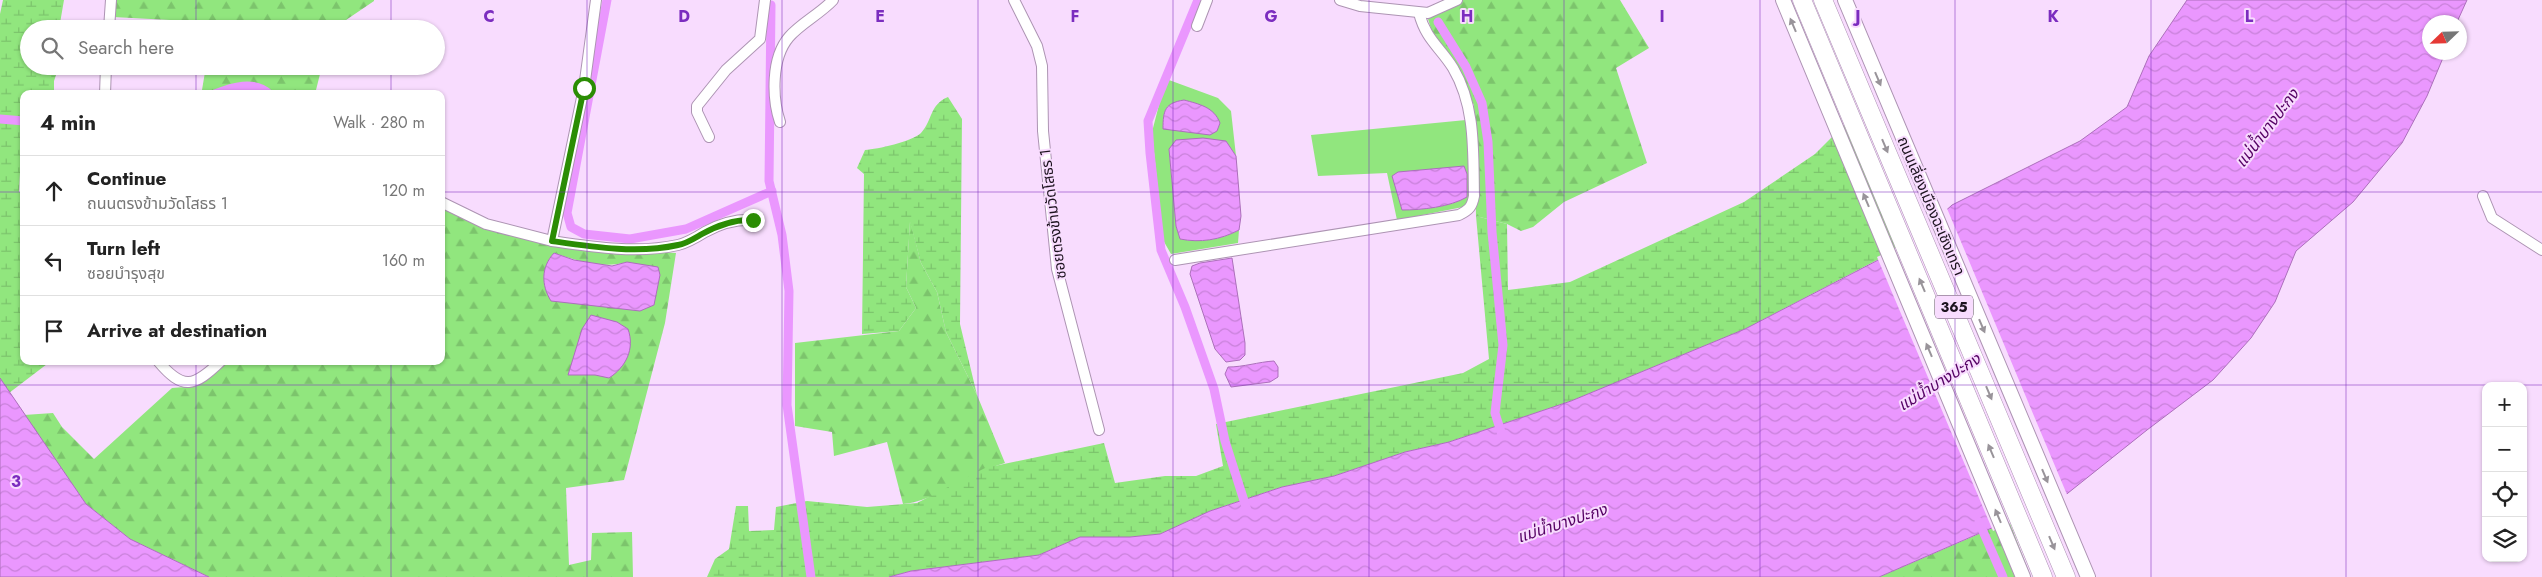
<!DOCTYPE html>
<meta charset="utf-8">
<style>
:root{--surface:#fff;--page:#f2f2f2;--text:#222;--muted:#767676;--line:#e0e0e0}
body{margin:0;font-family:Jost,"Noto Sans Thai",sans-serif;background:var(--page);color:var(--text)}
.controls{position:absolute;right:15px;bottom:15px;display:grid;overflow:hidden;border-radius:10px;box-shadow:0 1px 4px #0004}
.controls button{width:45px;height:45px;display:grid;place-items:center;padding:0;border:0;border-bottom:1px solid var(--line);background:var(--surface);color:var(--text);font:25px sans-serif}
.compass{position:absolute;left:2422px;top:15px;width:45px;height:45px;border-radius:50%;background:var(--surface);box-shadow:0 1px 4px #0004;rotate:247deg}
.stop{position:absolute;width:15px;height:15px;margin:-11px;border:4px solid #2b8d04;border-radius:50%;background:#fff}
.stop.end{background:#2b8d04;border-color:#fff;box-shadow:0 1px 5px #0008}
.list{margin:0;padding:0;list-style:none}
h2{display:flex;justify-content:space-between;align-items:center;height:65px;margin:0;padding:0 20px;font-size:21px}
h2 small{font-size:16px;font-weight:400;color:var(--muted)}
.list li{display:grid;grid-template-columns:32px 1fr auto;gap:15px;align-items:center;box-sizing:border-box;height:70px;padding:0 20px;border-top:1px solid var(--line)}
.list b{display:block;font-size:19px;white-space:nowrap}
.list p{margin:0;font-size:16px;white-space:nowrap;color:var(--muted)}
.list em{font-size:16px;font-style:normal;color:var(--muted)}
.icon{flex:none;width:28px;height:28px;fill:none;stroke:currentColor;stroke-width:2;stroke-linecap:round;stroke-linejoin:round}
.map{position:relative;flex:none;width:2542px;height:577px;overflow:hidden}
.search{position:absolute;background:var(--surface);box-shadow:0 1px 4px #0004;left:20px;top:20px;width:425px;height:55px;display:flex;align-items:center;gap:12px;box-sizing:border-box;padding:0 18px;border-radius:28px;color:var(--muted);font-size:19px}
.panel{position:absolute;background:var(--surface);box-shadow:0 1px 4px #0004;left:20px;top:90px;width:425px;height:275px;border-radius:10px}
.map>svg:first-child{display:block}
</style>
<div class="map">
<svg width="2542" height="577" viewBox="0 0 2542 577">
<defs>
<pattern id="forest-firs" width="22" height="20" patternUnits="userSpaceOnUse" patternTransform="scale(1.25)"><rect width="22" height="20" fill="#91e67e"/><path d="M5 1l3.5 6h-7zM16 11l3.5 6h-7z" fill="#7cc46c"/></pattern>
<pattern id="wetland-marsh" width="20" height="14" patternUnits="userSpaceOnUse" patternTransform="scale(1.25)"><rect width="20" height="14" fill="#91e67e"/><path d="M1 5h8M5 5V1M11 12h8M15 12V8" fill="none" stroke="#7cc46c"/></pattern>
<pattern id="water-waves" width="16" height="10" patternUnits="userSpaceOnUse" patternTransform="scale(1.25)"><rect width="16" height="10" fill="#ea97fe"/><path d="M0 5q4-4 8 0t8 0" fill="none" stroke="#c881d9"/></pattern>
</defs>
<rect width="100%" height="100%" fill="#f8dcfe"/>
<!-- green -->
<g fill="#91e67e" fill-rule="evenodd">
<path d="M1169 80 1218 98 1231 111 1236 156 1226 141 1169 149 1176 226 1180 239C1200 243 1220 240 1239 230L1238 243 1171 254 1163 240 1152 132 1160 101Z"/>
<path d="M1466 120 1471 193 1469 203 1463 207 1397 220 1387 173 1318 176 1311 135ZM1467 174 1466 197C1450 207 1422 210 1403 210Z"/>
</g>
<!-- forest -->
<g fill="url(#forest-firs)" fill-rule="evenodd">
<polygon points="116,0 374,0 374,1 346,20 342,29 208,29 208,22 113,17"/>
<polygon points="1462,0 1620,0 1649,48 1616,68 1647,163 1564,202 1533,227 1521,231 1507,224 1476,216 1474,105 1432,32 1428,19"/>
<polygon points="206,66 322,66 315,94 190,94 202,90"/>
<path d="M441 204 540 243 676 253 665 323 624 480 566 488 569 565 591 560 592 533 632 532 633 577H209L130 539 86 504 24 415 53 413 62 427 94 459 172 388 197 386 217 361H441ZM554 253C578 261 603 269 627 262L552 301C542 285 541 267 554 253Z"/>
<path d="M910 220 921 263 937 292 946 332 977 395 1005 463C971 472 937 501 903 504L887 442 834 456 832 432 795 426V343L899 331 916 308 906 287Z"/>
<polygon points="2009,521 2031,577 1879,577"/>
</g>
<!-- wetland -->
<g fill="url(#wetland-marsh)">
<polygon points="3,0 64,0 59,29 29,29 29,66 59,66 54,81 54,94 24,94 19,192 24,193 24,361 51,361 9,393 0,378 0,14"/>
<path d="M948 97 962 119 960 324 977 395 946 332 937 292 921 263 910 222 906 287 916 308 899 331 862 334 864 174 857 168 865 150C878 149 911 142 921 133 933 120 929 105 948 97Z"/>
<polygon points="1844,125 1898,249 1745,329 1571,401 1449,442 1405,452 1334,476 1282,487 1210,511 1160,534 1130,537 1080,537 1039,555 911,571 889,577 707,577 715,559 729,549 736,506 748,506 749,531 774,530 776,507 807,501 867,507 917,503 985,468 1104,443 1115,483 1165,476 1196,476 1223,466 1216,424 1463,373 1489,359 1476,216 1507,224 1508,290 1570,282 1744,202 1815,154"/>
</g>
<!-- water -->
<g fill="url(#water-waves)" stroke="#ac6fbb">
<polygon points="2187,0 2467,0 2457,22 2430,22 2430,52 2445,53 2427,96 2402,143 2353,202 2296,251 2275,302 2251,338 2213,380 2147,430 2063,497 1879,577 889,577 911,571 1039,555 1080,537 1130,537 1160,534 1210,511 1282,487 1334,476 1405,452 1449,442 1571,401 1745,329 1909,244 1952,205 2080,141 2127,107 2149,56"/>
<path d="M1184 100C1199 104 1214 107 1220 123L1217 131 1210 135 1163 129C1163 110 1165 103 1184 100Z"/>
<path d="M1203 138 1226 141 1236 156 1241 216 1239 230C1220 240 1200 243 1180 239L1176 226 1169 149 1176 140Z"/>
<path d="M1464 166 1467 174V197C1450 207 1422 210 1402 210L1392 176 1398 172Z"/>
<path d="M554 253 574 260 612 266 627 262 658 267 660 275 654 305 640 311 551 301C541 285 541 267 554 253Z"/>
<polygon points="1232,258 1245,343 1245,355 1240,360 1226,362 1215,349 1190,274 1192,266 1200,263"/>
<path d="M591 315 617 322 628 329C635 349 626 367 609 378L595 375H568L582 329Z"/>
<path d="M1274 361 1278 367V377L1270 382 1231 387 1225 374 1228 367C1244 367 1258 362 1274 361Z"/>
<polygon points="0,378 86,504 130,539 209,577 0,577"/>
</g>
<!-- pier -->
<polygon fill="#f8dcfe" points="1946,206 2068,497 1993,531 1877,257 1908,242"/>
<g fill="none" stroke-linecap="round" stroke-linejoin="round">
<!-- canal -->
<g stroke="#ea97fe" stroke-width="9">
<polyline points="607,0 567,213 571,227 584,234 630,239 686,229 772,191"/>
<polyline points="1198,0 1148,121 1150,153 1161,250 1185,307 1214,389 1225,441 1247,510"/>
<polyline points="771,5 769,181 782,235 789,291 787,405 811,577"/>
<polyline points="1438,22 1466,67 1482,103 1488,142 1492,232 1503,345 1495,413 1502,435"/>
<path d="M215 94C232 87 254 80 269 94"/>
<polyline points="0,119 24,121"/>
<polyline points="1979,522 2003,577"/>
</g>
<!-- street casing -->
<g stroke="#ad94b3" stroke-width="12">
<g id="street">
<polyline points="1014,0 1037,46 1042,66 1043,131 1057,269 1099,430"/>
<polyline points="1340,0 1360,6 1428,13 1457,0"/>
<polyline points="1197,26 1207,0"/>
<polyline points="109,29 111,0"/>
<polyline points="105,94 106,66"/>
<path d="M780 122C772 98 771 58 789 37 801 23 820 14 833 0"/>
<polyline points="709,137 697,112 697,106 726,70 760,39 765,0"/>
<polyline points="2483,196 2492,218 2542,250"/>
<polyline points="441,202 486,224 552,241 584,88 596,0"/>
<path d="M552 241C593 247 637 254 678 245 687 243 697 237 705 232 720 224 737 219 753 220"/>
<path d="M1175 260 1459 215C1469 210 1472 207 1474 196 1473 152 1476 107 1453 68 1440 47 1426 40 1419 13"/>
<path d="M158 361C183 391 194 387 221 361"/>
</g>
</g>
<!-- secondary casing -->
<g stroke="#ad94b3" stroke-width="16">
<g id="secondary">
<polyline points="1783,0 2023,577"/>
<polyline points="1845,0 2088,577"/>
</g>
</g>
<!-- highway casing -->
<g stroke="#ad94b3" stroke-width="19">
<g id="highway">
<polyline points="1802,0 2043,577"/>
<polyline points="1823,0 2066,577"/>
</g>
</g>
<!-- street -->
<use href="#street" stroke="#fff" stroke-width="10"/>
<!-- secondary -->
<use href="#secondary" stroke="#fff" stroke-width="14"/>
<!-- highway -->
<use href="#highway" stroke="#fff" stroke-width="18"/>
</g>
<!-- one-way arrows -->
<defs><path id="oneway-solid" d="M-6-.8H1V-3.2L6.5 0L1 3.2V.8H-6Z" transform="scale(1.25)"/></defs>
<g fill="#99949a">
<use href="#oneway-solid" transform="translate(1793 25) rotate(-113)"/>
<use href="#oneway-solid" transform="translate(1878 79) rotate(67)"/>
<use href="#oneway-solid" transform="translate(1885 146) rotate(67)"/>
<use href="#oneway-solid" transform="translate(1866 200) rotate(-113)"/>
<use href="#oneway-solid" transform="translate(1922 285) rotate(-113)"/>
<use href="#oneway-solid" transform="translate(1982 326) rotate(67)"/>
<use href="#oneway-solid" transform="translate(1929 350) rotate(-113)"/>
<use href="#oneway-solid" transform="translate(1989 393) rotate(67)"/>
<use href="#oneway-solid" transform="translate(1991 451) rotate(-113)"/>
<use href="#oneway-solid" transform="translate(2045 476) rotate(67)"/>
<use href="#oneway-solid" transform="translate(1998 516) rotate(-113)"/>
<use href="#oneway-solid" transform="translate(2052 543) rotate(67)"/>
</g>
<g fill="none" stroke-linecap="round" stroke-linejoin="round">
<!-- route -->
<path stroke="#2b8d04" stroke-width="6" d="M584 88 552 241C593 247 637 254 678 245 686 244 695 238 702 234 718 225 735 219 753 220"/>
</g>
<!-- grid -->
<path fill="none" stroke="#7b2cbf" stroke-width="1" stroke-opacity="0.55" d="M196 0V29M391 0V29M587 0V577M782 0V577M978 0V577M1173 0V577M1369 0V577M1564 0V577M1760 0V577M1955 0V577M2151 0V577M2346 0V577M196 66V94M391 66V94M0 192H24M441 192H2542M196 361V577M391 361V577M0 385H2542"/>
<g text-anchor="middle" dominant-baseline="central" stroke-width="4" stroke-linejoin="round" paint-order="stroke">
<!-- shield labels -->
<rect fill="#f8dcfe" stroke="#5e4f61" stroke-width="1" x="1935" y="295.5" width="38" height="23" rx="4"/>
<g font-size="14" font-weight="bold" fill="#1c121e">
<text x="1954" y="307">365</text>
</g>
<!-- street labels -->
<g font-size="15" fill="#1c121e" stroke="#f8dcfe">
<text transform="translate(1931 206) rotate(67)">ถนนเลี่ยงเมืองฉะเชิงเทรา</text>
<text transform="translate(1053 214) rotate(-97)">ซอยตรงข้ามวัดโสธร 1</text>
</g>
<!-- water labels -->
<g font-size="16" font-style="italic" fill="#550164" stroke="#f8dcfe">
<text transform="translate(2267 128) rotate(-53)">แม่น้ำบางปะกง</text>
<text transform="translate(1939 382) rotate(-32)">แม่น้ำบางปะกง</text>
<text transform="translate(1562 523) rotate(-18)">แม่น้ำบางปะกง</text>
</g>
</g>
<g font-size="16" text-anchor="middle" font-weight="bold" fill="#7b2cbf" stroke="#f8dcfe" stroke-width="4" stroke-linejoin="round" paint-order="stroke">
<text x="489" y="22">C</text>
<text x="684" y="22">D</text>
<text x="880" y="22">E</text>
<text x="1075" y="22">F</text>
<text x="1271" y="22">G</text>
<text x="1467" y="22">H</text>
<text x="1662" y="22">I</text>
<text x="1858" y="22">J</text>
<text x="2053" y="22">K</text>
<text x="2249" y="22">L</text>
<text x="16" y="487">3</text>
</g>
</svg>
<div class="controls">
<button>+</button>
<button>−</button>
<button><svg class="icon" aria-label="locate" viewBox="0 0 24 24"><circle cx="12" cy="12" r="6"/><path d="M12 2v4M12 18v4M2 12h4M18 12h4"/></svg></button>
<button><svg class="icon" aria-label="layers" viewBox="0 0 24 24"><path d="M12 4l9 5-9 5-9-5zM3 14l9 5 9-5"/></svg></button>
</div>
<svg class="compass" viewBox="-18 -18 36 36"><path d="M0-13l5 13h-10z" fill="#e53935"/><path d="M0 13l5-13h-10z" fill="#767676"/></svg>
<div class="stop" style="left:584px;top:88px"></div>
<div class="stop end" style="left:753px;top:220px"></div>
<div class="search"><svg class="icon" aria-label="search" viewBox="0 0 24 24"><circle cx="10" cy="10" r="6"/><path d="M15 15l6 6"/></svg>Search here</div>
<section class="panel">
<h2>4 min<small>Walk · 280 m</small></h2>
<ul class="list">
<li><svg class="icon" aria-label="ahead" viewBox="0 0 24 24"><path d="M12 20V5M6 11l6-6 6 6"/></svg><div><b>Continue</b><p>ถนนตรงข้ามวัดโสธร 1</p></div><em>120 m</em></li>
<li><svg class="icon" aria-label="left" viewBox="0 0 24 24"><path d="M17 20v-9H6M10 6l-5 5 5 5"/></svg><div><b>Turn left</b><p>ซอยบำรุงสุข</p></div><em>160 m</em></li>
<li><svg class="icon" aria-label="arrive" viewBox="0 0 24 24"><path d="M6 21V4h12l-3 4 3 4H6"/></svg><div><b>Arrive at destination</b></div></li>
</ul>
</section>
</div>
